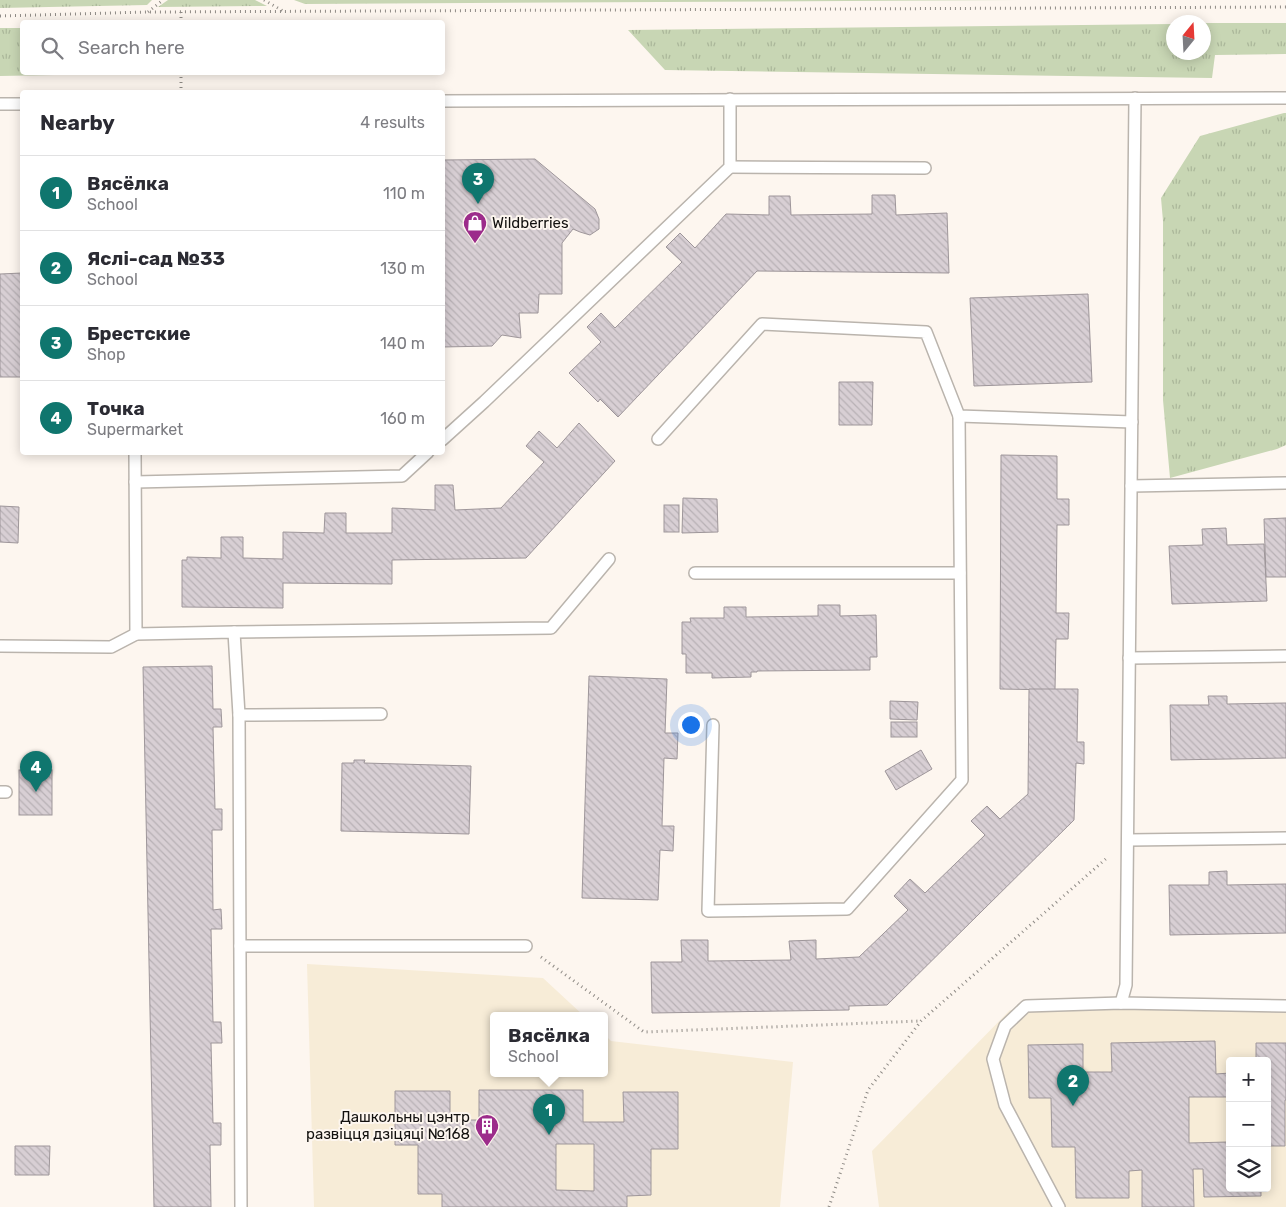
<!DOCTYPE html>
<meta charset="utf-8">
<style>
:root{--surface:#fff;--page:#f7f7f7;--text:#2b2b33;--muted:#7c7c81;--line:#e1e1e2;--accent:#0f766e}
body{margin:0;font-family:Rubik,sans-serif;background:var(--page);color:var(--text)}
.controls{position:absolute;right:15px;bottom:15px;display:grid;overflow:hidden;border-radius:5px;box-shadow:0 2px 12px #0003}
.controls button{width:45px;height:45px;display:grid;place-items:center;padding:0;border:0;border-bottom:1px solid var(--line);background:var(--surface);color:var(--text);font:25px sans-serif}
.compass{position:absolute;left:1166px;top:15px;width:45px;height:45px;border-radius:50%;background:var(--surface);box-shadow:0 2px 12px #0003;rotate:18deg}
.you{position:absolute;left:690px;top:724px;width:18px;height:18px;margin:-12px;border:4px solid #fff;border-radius:50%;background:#1a73e8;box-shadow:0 0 0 8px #1a73e833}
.badge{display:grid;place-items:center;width:32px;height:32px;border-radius:50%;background:var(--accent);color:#fff;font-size:16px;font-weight:700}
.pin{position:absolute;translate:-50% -41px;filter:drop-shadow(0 1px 2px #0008)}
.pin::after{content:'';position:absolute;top:26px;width:18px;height:15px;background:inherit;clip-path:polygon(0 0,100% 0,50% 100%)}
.popup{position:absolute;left:490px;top:1012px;width:118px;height:65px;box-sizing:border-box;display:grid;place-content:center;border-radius:5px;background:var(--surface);filter:drop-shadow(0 1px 4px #0005);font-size:16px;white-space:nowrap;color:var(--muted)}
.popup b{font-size:19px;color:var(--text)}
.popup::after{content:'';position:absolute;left:50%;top:100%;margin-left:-10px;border:10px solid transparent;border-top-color:var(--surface)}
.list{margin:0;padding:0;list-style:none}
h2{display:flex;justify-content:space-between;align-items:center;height:65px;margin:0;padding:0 20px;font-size:21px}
h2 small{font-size:16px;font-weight:400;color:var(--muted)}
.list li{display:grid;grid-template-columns:32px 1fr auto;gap:15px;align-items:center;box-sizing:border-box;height:75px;padding:0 20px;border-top:1px solid var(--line)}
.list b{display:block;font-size:19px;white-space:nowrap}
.list p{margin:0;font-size:16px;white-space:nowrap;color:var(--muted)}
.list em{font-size:16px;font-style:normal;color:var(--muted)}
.icon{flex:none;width:28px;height:28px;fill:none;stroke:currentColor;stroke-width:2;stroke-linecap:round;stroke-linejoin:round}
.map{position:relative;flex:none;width:1286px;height:1207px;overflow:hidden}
.search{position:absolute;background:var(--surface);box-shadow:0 2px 12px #0003;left:20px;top:20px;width:425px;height:55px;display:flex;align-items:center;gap:12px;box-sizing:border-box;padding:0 18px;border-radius:5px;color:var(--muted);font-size:19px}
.panel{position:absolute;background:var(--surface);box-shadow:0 2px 12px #0003;left:20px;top:90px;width:425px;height:365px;border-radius:5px}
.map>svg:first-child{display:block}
</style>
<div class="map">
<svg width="1286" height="1207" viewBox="0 0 1286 1207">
<defs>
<pattern id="grass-tufts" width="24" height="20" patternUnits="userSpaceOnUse" patternTransform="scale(1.25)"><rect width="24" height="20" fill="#c8d6b4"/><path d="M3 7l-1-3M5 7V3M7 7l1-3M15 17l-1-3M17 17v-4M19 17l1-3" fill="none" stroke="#abb79a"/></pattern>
<pattern id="building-back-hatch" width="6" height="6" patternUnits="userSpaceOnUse" patternTransform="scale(1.25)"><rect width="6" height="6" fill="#d8cfd4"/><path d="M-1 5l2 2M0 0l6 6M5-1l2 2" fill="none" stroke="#b8b1b5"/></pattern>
</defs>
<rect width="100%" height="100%" fill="#fdf6ef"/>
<!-- education -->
<g fill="#f7ecd7" fill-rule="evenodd">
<polygon points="307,964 543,978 584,1016 494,1016 494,1074 604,1074 604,1034 611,1041 793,1062 780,1207 314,1207"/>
<path d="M1286 1009V1207H879L872 1151 1010 1010ZM1230 1061H1267V1188H1230Z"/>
</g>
<!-- grass -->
<g fill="url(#grass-tufts)">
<polygon points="0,0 152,0 147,5 0,8"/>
<polygon points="168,0 255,0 267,6 158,7"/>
<polygon points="294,0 1025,0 305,4"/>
<polygon points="1204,23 1286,23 1286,54 1215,55 1212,78 665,70 628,30 1173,24 1174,52 1204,52"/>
<polygon points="0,28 22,28 22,72 164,73 0,76"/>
<polygon points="1284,113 1286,113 1286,445 1277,449 1170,478 1163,400 1163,221 1161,198 1200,136"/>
</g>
<!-- building -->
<g fill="url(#building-back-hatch)" stroke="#9e969a" fill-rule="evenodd">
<polygon points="535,159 595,209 599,219 599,229 590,235 580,232 573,229 562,243 562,294 539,294 538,313 519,313 521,338 502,335 492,346 442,347 442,160"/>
<polygon points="872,195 895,195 896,215 947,213 949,273 757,271 618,417 600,399 598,402 569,373 601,342 587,327 601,313 615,328 682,262 666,247 680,233 695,248 726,214 769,215 769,196 790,196 791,215 872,214"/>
<polygon points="22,273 22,377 0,377 0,274"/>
<polygon points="1088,294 1092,382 974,386 970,298"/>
<polygon points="839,382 873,382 872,425 839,425"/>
<polygon points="579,423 615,461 526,558 392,560 392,584 283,583 283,608 182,607 182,560 187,560 187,557 221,558 221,537 243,537 243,558 283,559 283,532 324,533 325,513 346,513 346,533 392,533 392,508 435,510 435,485 453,485 455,510 501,508 544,462 526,446 539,431 557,448"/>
<polygon points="1001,455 1057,456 1057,499 1069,499 1069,525 1057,525 1056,613 1069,613 1068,639 1056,639 1055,690 1000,689"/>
<polygon points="683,498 717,499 718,532 682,533"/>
<rect x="664" y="505" width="15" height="27"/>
<polygon points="0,506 19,507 18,543 0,542"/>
<polygon points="1286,518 1286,577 1266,577 1264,519"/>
<polygon points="1226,528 1227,545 1264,544 1267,601 1172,604 1169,546 1203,545 1202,529"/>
<polygon points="818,605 840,605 840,616 876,615 877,657 870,657 870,670 757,671 757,672 751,672 751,677 712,678 712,673 686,673 686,654 682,654 682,622 691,622 690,618 724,618 724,607 746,607 746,617 818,616"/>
<polygon points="212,666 213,709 221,709 222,727 213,727 215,809 222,809 222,830 212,830 213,910 221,909 222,929 211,929 213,1022 221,1022 222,1043 211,1043 213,1123 221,1123 221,1145 210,1145 211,1207 154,1207 143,667"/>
<polygon points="589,676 667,679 665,733 678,733 677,759 664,758 662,826 674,826 673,851 660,850 658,900 582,898"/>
<polygon points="1029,689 1078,689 1077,742 1084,742 1084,764 1076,763 1074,820 887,1005 849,1006 849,1010 652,1013 651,962 682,962 681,940 708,940 708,961 791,960 789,941 816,940 816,959 859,957 908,910 894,896 910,879 925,893 985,835 971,821 987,806 1000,819 1028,794"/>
<polygon points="1208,696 1227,696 1227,704 1286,703 1286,758 1171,760 1170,705 1209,705"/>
<polygon points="890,701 918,702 917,720 890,719"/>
<rect x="891" y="722" width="26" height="15"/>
<polygon points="921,750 932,769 896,790 885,771"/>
<polygon points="354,760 365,760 364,763 471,766 469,834 341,831 342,763 354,763"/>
<rect x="19" y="770" width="33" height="45"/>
<polygon points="1227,871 1227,885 1286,884 1286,933 1170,935 1169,885 1209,885 1209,872"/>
<path d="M1215 1041 1216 1074 1230 1073V1188H1261V1196L1204 1197 1203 1169H1193L1194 1207H1142V1170L1129 1171V1198H1076L1075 1147H1052L1051 1098H1029L1028 1045 1083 1044V1072H1112L1111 1043ZM1189 1097H1227L1228 1142 1189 1143Z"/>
<polygon points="1256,1043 1286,1043 1286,1100 1285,1100 1285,1146 1267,1146 1267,1061 1256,1061"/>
<path d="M479 1090H583V1122H624L623 1092H678V1149H651V1195L627 1196V1207H442V1194H418V1145H395V1091H450V1120H479ZM556 1144H594V1191L556 1190Z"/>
<polygon points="15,1146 50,1146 49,1175 15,1175"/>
</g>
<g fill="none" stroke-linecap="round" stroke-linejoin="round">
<!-- lane casing -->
<g stroke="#bab4ad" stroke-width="14">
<g id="lane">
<polyline points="442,101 1286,98"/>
<polyline points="0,104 22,104"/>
<polyline points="730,167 925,168"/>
<polyline points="658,439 762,324 926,332 959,416 1132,422"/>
<polyline points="442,440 484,402 730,167 730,99"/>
<polyline points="135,452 136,634 234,632 239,715 241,1207"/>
<polyline points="135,482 402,476 428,452"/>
<polyline points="1131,486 1286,483"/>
<polyline points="695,573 960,573"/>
<polyline points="234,632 551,628 609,559"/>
<polyline points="0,646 111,647 136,634"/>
<polyline points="1129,658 1286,656"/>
<polyline points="239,715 381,714"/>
<polyline points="713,725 708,911 847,909 962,780 959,416"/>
<polyline points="0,792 6,792"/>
<polyline points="1128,840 1286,838"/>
<polyline points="240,946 526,946"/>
<polyline points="1121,1003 1126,985 1135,98"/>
<polyline points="1059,1207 1005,1105 993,1059 1005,1026 1026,1006 1121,1003 1286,1006"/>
</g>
</g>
<!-- path -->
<g stroke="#8f8b86" stroke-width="3" stroke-dasharray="1 4" stroke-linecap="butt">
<polyline points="264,0 283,11"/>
<polyline points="148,12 163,0"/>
<polyline points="181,12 181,22"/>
<polyline points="0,16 148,12 1286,7"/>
<polyline points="181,72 181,92"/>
<polyline points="541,957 644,1032 920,1021"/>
<polyline points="829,1207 868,1090 921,1021 1108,857"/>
</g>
<!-- lane -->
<use href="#lane" stroke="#fff" stroke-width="11"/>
</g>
<!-- icons -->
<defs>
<g id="shop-pin" transform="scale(1.25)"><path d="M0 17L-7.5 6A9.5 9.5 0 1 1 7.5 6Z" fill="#9c2c8b" stroke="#fdf6ef"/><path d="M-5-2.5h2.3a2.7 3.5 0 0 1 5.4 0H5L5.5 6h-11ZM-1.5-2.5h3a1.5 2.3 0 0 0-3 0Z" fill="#fff"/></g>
<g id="building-pin" transform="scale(1.25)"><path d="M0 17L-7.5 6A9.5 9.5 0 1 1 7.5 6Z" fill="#9c2c8b" stroke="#fdf6ef"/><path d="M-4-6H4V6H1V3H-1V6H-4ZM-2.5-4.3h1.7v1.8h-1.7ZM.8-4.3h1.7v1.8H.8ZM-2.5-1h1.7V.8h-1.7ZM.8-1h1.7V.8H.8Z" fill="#fff"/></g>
</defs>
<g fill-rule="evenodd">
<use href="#shop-pin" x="475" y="223"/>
<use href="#building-pin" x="487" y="1126"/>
</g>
<g text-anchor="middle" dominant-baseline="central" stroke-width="4" stroke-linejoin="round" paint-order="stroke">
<!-- poi labels -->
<g font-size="15" fill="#13110f" stroke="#fdf6ef" text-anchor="start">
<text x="492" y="223">Wildberries</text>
<text x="470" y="1117" text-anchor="end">Дашкольны цэнтр<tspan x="470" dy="17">развіцця дзіцяці №168</tspan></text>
</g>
</g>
</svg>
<div class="controls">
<button>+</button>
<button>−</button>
<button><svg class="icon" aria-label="layers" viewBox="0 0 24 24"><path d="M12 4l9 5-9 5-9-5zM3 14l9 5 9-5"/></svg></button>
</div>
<svg class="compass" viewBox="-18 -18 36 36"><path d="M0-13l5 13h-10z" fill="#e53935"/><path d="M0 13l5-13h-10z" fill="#7c7c81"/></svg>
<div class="you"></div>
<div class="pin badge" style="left:549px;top:1135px">1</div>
<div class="popup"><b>Вясёлка</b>School</div>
<div class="pin badge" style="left:1073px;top:1106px">2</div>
<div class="pin badge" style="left:478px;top:204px">3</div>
<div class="pin badge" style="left:36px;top:792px">4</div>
<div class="search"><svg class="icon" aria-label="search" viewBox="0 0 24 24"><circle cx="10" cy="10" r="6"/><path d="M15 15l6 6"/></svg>Search here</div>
<section class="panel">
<h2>Nearby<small>4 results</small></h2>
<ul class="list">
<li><span class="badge">1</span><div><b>Вясёлка</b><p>School</p></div><em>110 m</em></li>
<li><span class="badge">2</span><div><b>Яслі-сад №33</b><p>School</p></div><em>130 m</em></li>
<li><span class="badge">3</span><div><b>Брестские</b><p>Shop</p></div><em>140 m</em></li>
<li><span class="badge">4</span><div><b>Точка</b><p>Supermarket</p></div><em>160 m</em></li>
</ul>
</section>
</div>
